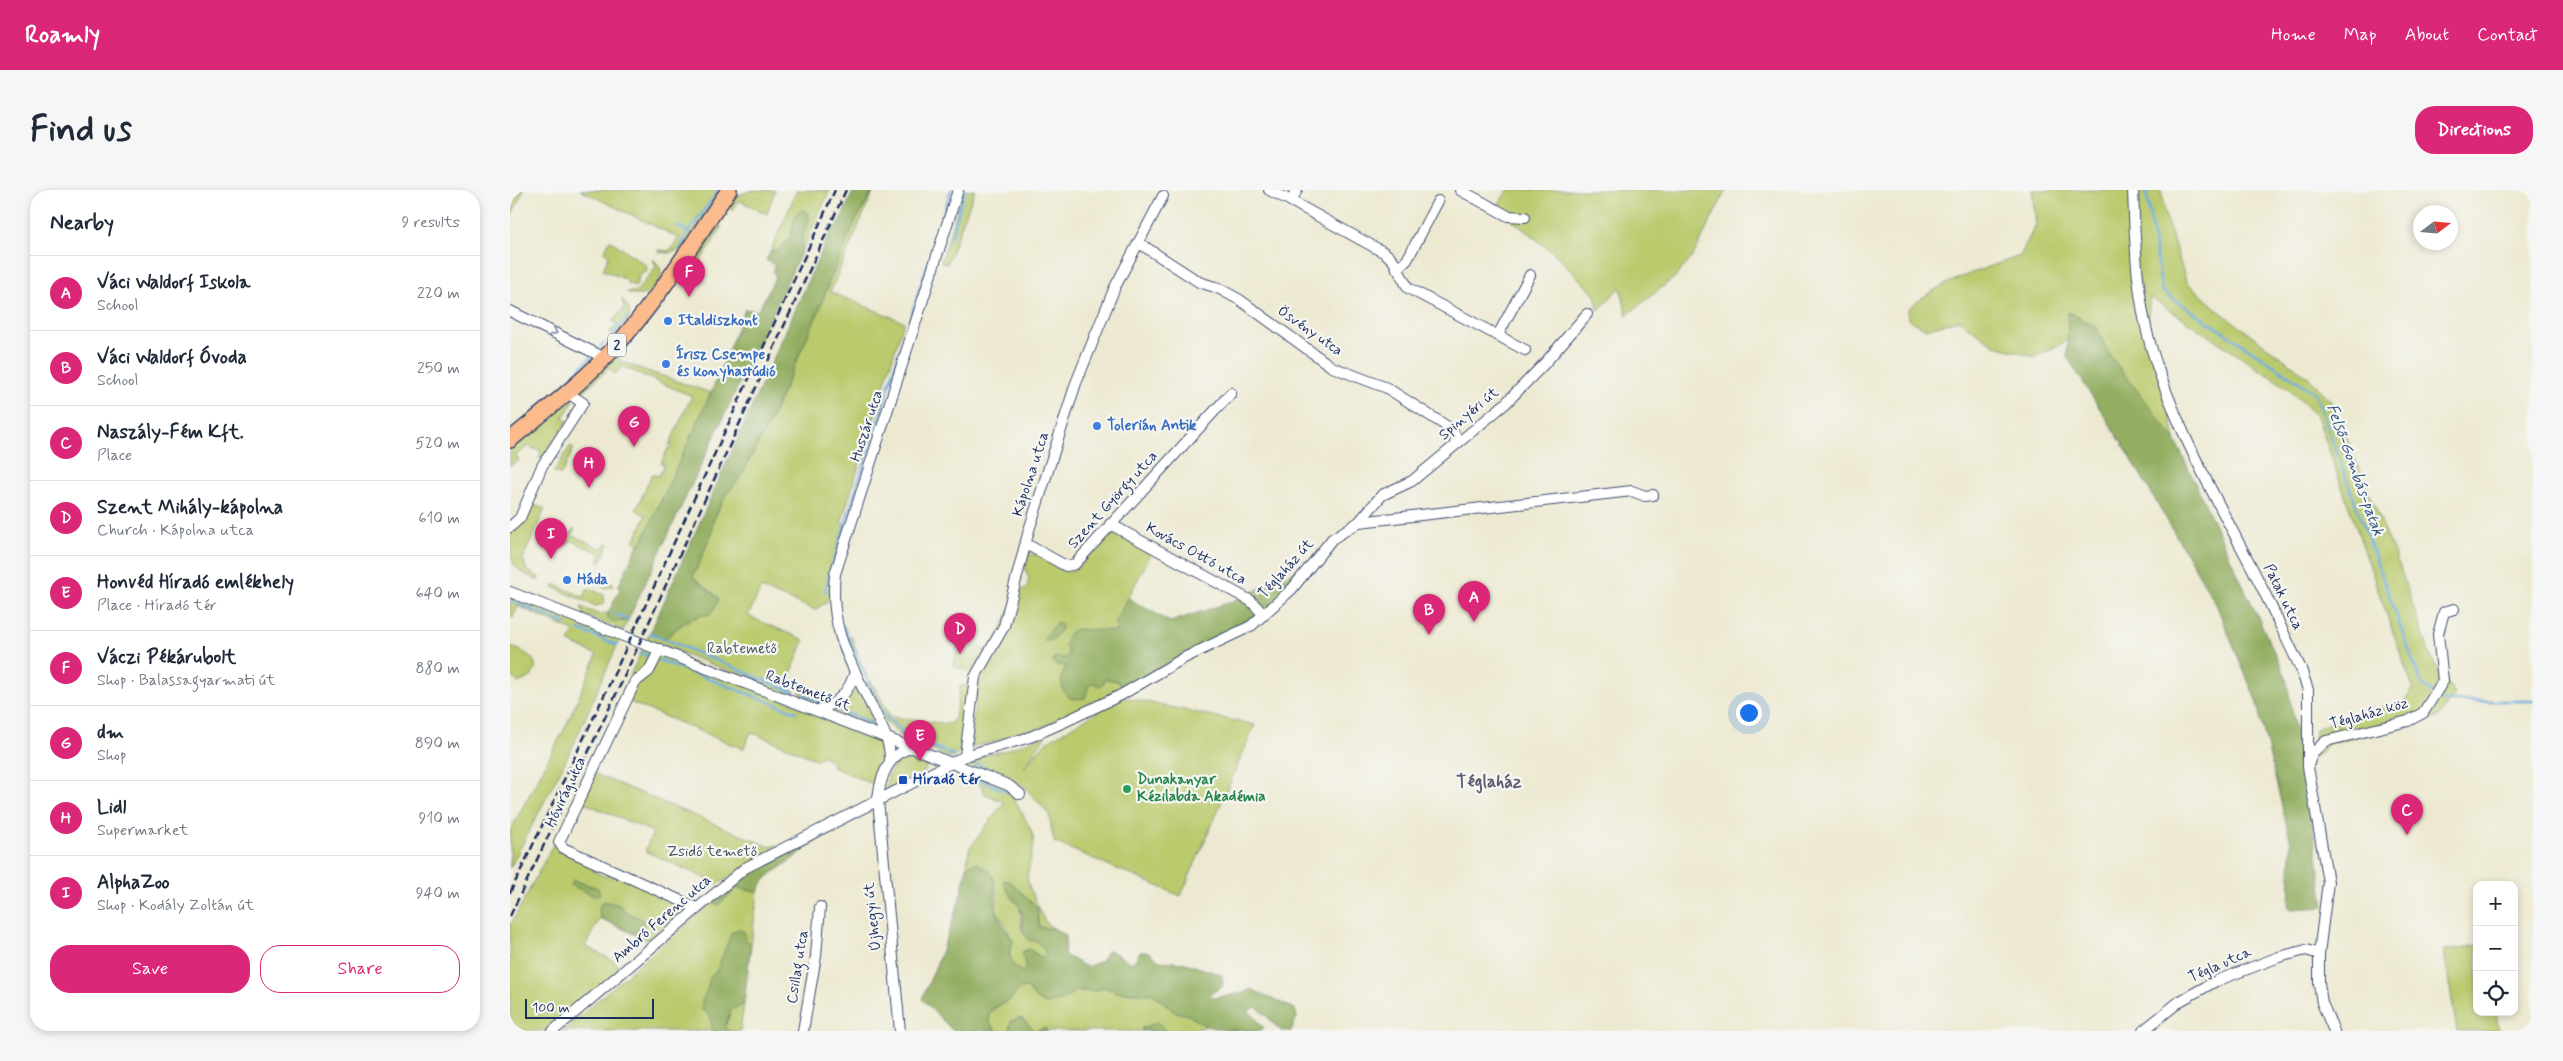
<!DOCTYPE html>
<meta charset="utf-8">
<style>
:root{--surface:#fff;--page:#f6f6f7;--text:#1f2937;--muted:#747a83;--line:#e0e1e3;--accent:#db2777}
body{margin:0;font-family:Mynerve,sans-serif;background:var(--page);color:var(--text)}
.controls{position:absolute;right:15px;bottom:15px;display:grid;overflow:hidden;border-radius:10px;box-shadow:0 2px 8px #0003}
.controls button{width:45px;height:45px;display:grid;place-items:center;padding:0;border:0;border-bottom:1px solid var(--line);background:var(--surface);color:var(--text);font:25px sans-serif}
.compass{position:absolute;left:1903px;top:15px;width:45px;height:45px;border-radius:50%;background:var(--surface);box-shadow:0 2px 8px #0003;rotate:74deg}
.scale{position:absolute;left:15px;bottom:12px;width:129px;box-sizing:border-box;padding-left:5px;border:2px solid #1b2f5e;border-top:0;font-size:14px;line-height:18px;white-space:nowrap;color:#1b2f5e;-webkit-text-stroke:4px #f6f6f2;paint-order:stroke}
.you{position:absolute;left:1238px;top:522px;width:18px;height:18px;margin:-12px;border:4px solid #fff;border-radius:50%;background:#1a73e8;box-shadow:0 0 0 8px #1a73e833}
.badge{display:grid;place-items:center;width:32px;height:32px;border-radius:50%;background:var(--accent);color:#fff;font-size:16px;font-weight:700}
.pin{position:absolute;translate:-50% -41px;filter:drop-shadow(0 1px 2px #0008)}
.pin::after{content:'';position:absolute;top:26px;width:18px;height:15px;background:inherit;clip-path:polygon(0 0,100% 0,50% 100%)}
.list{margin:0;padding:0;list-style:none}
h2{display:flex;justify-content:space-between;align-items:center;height:65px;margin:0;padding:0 20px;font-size:21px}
h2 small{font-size:16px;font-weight:400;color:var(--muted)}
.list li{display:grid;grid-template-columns:32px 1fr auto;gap:15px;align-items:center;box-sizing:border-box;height:75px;padding:0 20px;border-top:1px solid var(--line)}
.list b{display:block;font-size:19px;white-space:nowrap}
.list p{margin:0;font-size:16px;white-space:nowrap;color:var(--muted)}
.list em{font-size:16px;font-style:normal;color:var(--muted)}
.actions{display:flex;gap:10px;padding:15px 20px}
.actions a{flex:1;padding:11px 0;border:1px solid var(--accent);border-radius:20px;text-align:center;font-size:18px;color:var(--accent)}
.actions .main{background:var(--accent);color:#fff}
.icon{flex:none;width:28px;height:28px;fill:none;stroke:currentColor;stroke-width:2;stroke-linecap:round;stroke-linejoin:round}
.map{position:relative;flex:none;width:2023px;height:841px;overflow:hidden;border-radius:20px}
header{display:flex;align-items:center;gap:30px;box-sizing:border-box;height:70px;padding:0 25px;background:var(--accent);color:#fff}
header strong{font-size:24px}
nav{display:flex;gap:28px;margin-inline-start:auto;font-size:18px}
.intro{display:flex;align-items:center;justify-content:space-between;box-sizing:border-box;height:120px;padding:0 30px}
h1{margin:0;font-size:35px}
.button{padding:12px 22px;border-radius:20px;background:var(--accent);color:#fff;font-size:18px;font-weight:700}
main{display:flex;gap:30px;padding:0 30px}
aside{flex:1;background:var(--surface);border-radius:20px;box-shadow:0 2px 8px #0003}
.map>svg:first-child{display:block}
</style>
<header>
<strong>Roamly</strong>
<nav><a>Home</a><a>Map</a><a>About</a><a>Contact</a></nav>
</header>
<div class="intro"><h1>Find us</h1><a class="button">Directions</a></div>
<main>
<aside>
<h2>Nearby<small>9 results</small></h2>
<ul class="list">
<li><span class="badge">A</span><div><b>Váci Waldorf Iskola</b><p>School</p></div><em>220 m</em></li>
<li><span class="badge">B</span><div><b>Váci Waldorf Óvoda</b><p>School</p></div><em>250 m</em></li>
<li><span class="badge">C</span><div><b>Naszály-Fém Kft.</b><p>Place</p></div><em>520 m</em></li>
<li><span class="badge">D</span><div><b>Szent Mihály-kápolna</b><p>Church · Kápolna utca</p></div><em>610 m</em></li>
<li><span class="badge">E</span><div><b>Honvéd Híradó emlékhely</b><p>Place · Híradó tér</p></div><em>640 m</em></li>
<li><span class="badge">F</span><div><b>Váczi Pékárubolt</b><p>Shop · Balassagyarmati út</p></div><em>880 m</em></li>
<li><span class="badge">G</span><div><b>dm</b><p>Shop</p></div><em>890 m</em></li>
<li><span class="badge">H</span><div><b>Lidl</b><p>Supermarket</p></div><em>910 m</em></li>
<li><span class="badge">I</span><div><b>AlphaZoo</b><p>Shop · Kodály Zoltán út</p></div><em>940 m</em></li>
</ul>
<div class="actions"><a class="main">Save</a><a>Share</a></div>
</aside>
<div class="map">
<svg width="2023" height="841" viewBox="0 0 2023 841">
<rect width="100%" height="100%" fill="#f6f6f2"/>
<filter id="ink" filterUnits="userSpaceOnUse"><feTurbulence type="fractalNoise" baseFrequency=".02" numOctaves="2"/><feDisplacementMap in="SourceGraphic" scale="10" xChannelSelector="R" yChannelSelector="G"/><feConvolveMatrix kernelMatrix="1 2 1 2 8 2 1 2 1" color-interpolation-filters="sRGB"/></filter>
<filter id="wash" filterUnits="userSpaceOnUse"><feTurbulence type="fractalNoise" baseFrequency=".0096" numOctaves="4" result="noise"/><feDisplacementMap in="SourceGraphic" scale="20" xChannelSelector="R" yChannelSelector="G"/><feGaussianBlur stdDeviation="1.12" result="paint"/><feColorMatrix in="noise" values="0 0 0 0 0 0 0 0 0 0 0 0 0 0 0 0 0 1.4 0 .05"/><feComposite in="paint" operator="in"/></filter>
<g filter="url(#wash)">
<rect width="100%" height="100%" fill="#ede9d1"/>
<!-- green -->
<g fill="#baca6d" stroke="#6a7c66">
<polygon points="8,0 14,0 0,28 0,15"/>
<polygon points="70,0 211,0 172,59 158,63 148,62 149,60 159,61 169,48"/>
<polygon points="243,0 265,0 257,24 228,10 222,21 219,17 228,5"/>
<polygon points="287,0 320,0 294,56 291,54 294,38 286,24 280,47 268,61 261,61"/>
<path d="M364 0 320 102 394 132 331 333 340 337 318 411 305 420 251 398 238 426 294 450 276 497 285 501 284 507 137 449 140 443 154 450C171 433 190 423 209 408L183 387 201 345 203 331 215 306 230 288 259 233 310 118 319 92 345 32Z"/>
<polygon points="453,0 465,0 437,74 431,72"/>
<polygon points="998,0 1216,0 1182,68 1165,87 1117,125 1110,97 1089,120 1085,105 1045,64 986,18"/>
<path d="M1522 0H1651L1655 24 1676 91 1709 121 1798 187 1822 212 1889 375 1922 470 1945 504 1927 528 1819 553 1803 570 1805 540 1838 524 1893 514 1903 499 1807 226 1776 197 1640 107 1636 146 1660 222 1665 250 1598 163 1586 137 1559 122 1557 151 1525 167 1486 156 1449 130 1416 139 1398 129V119C1429 91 1471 80 1510 66L1526 34Z"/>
<polygon points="209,37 212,37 183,83 179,77"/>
<polygon points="100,50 136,75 137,82 130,83 126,96 118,94 117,90 93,80 99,65 94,62"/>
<path d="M143 69 150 77 151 88C141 101 134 111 117 102H126L146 77Z"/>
<polygon points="112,109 119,119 119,130 104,146 99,142 107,134 103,131 114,118"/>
<polygon points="110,162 112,163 109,171 201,203 131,354 124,351 136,325 126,320 142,284 149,286 154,275 151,274 158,258 160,259 162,256 159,255 182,206 113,177 105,184 99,178 69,205 68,203"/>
<polygon points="61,210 64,211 53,227 58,231 34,266 30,269 29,267 32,265 27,258 24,260 20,255 6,265 9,270 0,276 0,258"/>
<polygon points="60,256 64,258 51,285 44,282"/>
<path d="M21 314 35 319 13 368 17 381 29 387 28 391C1 378 0 373 0 344L14 330Z"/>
<polygon points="63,339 65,339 62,345 92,359 96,353 99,354 91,372 88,371 91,364 60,350 58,355 56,354"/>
<path d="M605 343 641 364 618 408 614 498 518 544 462 557 460 554 468 491 507 403 517 397 519 388C514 379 513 373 519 364L527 365 559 382 567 378 598 344Z"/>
<polygon points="84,386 103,394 102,397 96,398 81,391"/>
<polygon points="44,394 74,407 78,398 94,405 94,414 86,416 43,397"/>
<polygon points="0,405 112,444 62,558 0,678 0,641 56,536 87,465 59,452 64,443 61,440 8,416 3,428 0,427"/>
<polygon points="71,417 88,424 98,423 98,429 114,432 118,430 113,440 74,425"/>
<polygon points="341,446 348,463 343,465 336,448"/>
<path d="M135 453 370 549C381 566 369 578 365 595L322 577 323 573 313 566 305 569 241 542 233 559 110 508Z"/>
<polygon points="448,453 473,458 474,462 466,478 461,482 443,476"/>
<path d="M0 456C14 462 34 469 21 487L8 493 0 485Z"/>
<polygon points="361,491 381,527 439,534 445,529 450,496 459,495 451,561 444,567 439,567 389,545 373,529 357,494"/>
<polygon points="291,497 294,503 317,512 304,515 289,509"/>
<polygon points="347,497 366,535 364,536 325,522 324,519"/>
<polygon points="613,507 745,535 671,706 544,652 539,624 511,593 509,595 451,573 467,566 494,561 536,545 514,578 536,552"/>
<path d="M402 562 415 566 416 578 413 584 376 600C375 585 388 565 402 562Z"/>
<polygon points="443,576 492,596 501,602 522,642 524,653 517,686 519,696 531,724 537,734 545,739 529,737 527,718 515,707 502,708 510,717 512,741 527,751 536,763 533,768 518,759 516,778 512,782 503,775 499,763 503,751 486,719 487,701 467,673 457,676 459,659 494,612 473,603 472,596 439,581"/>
<polygon points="85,584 260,657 267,655 269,660 208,694 135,661 143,642 72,612"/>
<polygon points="45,651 87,673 83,681 96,687 100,679 99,686 103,687 105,681 175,713 180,724 150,750 135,749 90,728 75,756 106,772 110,786 43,841 0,841 0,736"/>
<polygon points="227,698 248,702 237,784 208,841 52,841 191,721 201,713 209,714"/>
<polygon points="1967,755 1967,822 1986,822 1989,841 1947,841 1934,761"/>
<path d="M594 797 607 802 643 804 665 822 678 825 696 836C685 841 669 841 656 841 647 839 642 835 633 838L632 841H538L534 838 525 841 511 828 501 831 499 841H486L479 832V823C492 811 499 815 509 799L518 798 526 809 553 810 565 801H586Z"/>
<polygon points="234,814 230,841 219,841 215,838 221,820"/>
</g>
<!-- forest -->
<g fill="#93ae60" stroke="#576e5f">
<path d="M344 0H363L345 32 319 92 310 118 259 233 230 288 215 306 203 331 201 345 183 387 209 409 201 424C180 426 169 435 154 450L140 443 322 38 327 37Z"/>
<path d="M293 20 299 23C300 34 292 42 291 54L294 56 118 430 105 432 98 429V423L110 399 108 397 128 354H131L201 203 235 119 248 121 266 86 263 82 265 75 256 70 261 61H268L280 47 286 24Z"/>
<polygon points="1558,122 1586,137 1598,163 1665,250 1776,487 1803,637 1814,717 1779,719 1781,653 1746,510 1706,414 1615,258 1557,167"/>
<polygon points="796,375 755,424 614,498 607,491 596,489 591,497 583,493 579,495 575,508 561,509 553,501 551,487 556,476 546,475 543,471 545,467 554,468 559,464 555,456 558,445 565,439 608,441 604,433 618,408 660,432 727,410"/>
<polygon points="547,432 551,434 552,438 541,451 535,451 534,448"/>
<path d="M319 639V641C306 650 294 660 281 670 267 681 254 685 248 702L227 698 209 714 201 713 248 674Z"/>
<path d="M467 673C494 688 481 697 486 720 489 731 497 742 503 751L499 764 503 775 512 782 516 778 512 762 518 759 533 768 536 763 527 751H519C507 734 516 730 510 717 504 707 494 702 494 690L501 692 527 718 529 737 545 739 556 745 554 765 577 777 591 771 598 760C608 763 613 770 623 773L630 762H638L649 771 675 773 712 785 713 796 700 804 703 808 733 803 741 799 785 819 787 827 781 841H771L747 817 738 820 754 838 749 841 714 840 696 836 678 825 665 822 643 804 607 802 594 797 586 801H565L553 810 536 814 526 809 518 798 509 799C499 815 492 810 479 823V832L486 841H443L412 809C430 766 449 722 457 676Z"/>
<polygon points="63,690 88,698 90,704 86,707 61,695"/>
<path d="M94 711 110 715C116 724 126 725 135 732L131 739 137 746 135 749 90 728 89 716Z"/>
<polygon points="229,739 235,742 235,749 241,754 234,814 221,820 215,837 219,841 199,841 202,836 199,824 192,820 192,811 197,800 200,788 207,780 222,742"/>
<polygon points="511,828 525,841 534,838 538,841 499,841 501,831"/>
<polygon points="648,832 655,841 632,841 632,838"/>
</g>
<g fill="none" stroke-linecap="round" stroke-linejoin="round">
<!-- stream -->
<g stroke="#6cacdf" stroke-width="2.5">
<polyline points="1636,0 1652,101 1805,203 1911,493 1922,503"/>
<polyline points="168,36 178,42"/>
<polyline points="441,48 455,0"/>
<polyline points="170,58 178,42 209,0"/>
<polyline points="102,145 117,127"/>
<polyline points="90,157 94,153"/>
<polyline points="51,197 83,165"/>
<polyline points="38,209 45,203"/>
<polyline points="315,402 320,382 441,0"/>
<polyline points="0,410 56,434"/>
<polyline points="104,423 118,430"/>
<polyline points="333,436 374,525 392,541 393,545"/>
<polyline points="69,440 107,455"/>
<polyline points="140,443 283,502"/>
<polyline points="131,463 142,468"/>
<polyline points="149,470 286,522"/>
<polyline points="292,505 312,513"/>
<polyline points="1926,506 1933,511 2023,511"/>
<polyline points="325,519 363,533"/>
<polyline points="391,544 444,565"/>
<polyline points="460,572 496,586"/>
<polyline points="447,581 496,601"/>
</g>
</g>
</g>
<g filter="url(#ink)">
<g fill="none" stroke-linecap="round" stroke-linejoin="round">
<!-- minor casing -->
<g stroke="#3a4b6f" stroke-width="12">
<g id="minor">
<polyline points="759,0 781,11 787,0"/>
<polyline points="950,0 998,26 1015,27"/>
<path d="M1623 0C1625 53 1626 105 1641 157 1662 228 1697 292 1731 357 1753 397 1771 438 1791 479L1798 500V577L1818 692 1809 764V793L1812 813 1824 841"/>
<polyline points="0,4 2,0"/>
<polyline points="781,11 875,63 883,70 898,98 1015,160"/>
<polyline points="629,53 689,92 708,98 730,110 822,177 877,198 941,239 946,247 945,255"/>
<polyline points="887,79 897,70 928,11"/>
<polyline points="0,121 95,168"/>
<polyline points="988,145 1020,85"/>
<polyline points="849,332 872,305 902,291 995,214 1035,173 1077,124"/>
<polyline points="600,334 741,411 754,425"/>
<polyline points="0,337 10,328 32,276 73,213 58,203"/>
<polyline points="516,354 556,376 565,374 721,203"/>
<polyline points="0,402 498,595 510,604"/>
<polyline points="150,459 139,481 125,492 49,652 53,658 187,718"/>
<path d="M308 520C328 514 339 502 345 482"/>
<polyline points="455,566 520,547 552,533 611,505 674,468 741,436 782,399 822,349 849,332 1122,301 1135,306 1143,305"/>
<path d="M380 569C380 550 371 536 363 519 340 471 319 439 325 384L448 0"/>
<polyline points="1799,573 1802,564 1816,551 1898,531 1913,523 1933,491 1928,444 1934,422 1944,419"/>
<polyline points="43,841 235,678 455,566 465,487 494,436 519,340 566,193 605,97 653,6"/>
<polyline points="293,841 306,766 310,717"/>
<path d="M390 841 368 610C370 586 378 565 402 557"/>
<polyline points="1633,841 1670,811 1706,791 1769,767 1796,760 1809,764"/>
</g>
</g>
<!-- primary casing -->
<g stroke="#3a4b6f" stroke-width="18">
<path id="primary" d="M0 250C36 220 73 192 105 157 149 109 182 53 219 0"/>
</g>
<!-- minor -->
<use href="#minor" stroke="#fff" stroke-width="10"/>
<!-- primary -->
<use href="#primary" stroke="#fbbb8c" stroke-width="15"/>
<!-- rail -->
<g stroke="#1b2f5e" stroke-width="2.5" stroke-dasharray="8 4" stroke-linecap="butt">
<polyline points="0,703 100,493 325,0"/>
<polyline points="0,726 109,498 336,0"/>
</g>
</g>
<!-- one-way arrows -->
<defs><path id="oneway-chevron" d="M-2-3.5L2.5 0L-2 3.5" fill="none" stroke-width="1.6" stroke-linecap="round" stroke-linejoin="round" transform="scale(1.25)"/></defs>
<use stroke="#8d97ae" href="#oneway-chevron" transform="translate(44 142) rotate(26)"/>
</g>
<!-- markers -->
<g fill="#3f7fe0" stroke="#f6f6f2" stroke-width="2">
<circle cx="158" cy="131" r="5"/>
<circle cx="156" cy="174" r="5"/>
<circle cx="587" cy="236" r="5"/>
<circle cx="57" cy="390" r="5"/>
</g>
<rect fill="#1a4fb4" stroke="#f6f6f2" stroke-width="2" x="388" y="585" width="10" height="10" rx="2.5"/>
<circle fill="#2e9e5b" stroke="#f6f6f2" stroke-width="2" cx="617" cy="599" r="5"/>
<g text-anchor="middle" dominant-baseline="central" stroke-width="4.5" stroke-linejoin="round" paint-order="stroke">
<!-- shield labels -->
<rect fill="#f6f6f2" stroke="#5d6b8a" stroke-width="1" x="98" y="143.5" width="18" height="23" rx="4"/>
<g font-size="14" font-weight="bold" fill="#1b2f5e">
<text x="107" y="155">2</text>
</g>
<!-- shop labels -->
<g font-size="15" font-weight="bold" fill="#366cbe" stroke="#f6f6f2" text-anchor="start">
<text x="168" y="131">Italdiszkont</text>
<text x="166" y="165">Írisz Csempe<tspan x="166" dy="17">és konyhastúdió</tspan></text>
<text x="597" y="236">Tolerián Antik</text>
<text x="67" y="390">Háda</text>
</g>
<!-- street labels -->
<g font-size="15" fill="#1b2f5e" stroke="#f6f6f2">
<text transform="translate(800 141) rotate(35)">Ösvény utca</text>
<text transform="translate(959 224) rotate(-40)">Spinyéri út</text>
<text transform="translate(357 236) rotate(-72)">Huszár utca</text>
<text transform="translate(521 284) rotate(-72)">Kápolna utca</text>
<text transform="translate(603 310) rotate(-48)">Szent György utca</text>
<text transform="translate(686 364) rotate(29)">Kovács Ottó utca</text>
<text transform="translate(776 379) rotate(-48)">Téglaház út</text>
<text transform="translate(1773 407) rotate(64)">Patak utca</text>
<text transform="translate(298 501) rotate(21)">Rabtemető út</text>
<text transform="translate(1859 524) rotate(-16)">Téglaház köz</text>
<text transform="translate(56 602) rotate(-65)">Hóvirág utca</text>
<text transform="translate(363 727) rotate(-96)">Újhegyi út</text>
<text transform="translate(152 729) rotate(-41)">Ambró Ferenc utca</text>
<text transform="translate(1710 775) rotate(-24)">Tégla utca</text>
<text transform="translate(288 777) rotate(-81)">Csillag utca</text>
</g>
<!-- park labels -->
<g font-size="15" fill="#435662" stroke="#f6f6f2">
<text x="232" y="459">Rabtemető</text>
<text x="202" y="662">Zsidó temető</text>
</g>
<!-- transit labels -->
<g font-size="15" font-weight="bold" fill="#164399" stroke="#f6f6f2" text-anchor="start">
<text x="403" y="590">Híradó tér</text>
</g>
<!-- leisure labels -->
<g font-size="15" font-weight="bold" fill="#27864d" stroke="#f6f6f2" text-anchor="start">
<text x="627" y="590">Dunakanyar<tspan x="627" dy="17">Kézilabda Akadémia</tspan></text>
</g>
<!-- water labels -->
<g font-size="16" font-style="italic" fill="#335485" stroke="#f6f6f2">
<text transform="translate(1845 280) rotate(70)">Felső-Gombás-patak</text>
</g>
<!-- quarter labels -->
<g font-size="18" font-weight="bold" fill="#615d75" stroke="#f6f6f2">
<text x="979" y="592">Téglaház</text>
</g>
</g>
</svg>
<div class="controls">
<button>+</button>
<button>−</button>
<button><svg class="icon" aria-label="locate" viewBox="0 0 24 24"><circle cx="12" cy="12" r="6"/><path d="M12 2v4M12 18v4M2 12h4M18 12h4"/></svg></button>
</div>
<svg class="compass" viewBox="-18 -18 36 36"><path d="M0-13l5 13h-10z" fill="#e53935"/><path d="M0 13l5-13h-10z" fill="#747a83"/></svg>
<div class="scale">100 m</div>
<div class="you"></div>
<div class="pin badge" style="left:964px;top:432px">A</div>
<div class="pin badge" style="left:919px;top:445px">B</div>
<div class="pin badge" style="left:1897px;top:645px">C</div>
<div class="pin badge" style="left:450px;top:464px">D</div>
<div class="pin badge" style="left:410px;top:571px">E</div>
<div class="pin badge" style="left:179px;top:107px">F</div>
<div class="pin badge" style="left:124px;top:257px">G</div>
<div class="pin badge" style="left:79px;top:298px">H</div>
<div class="pin badge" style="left:41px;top:369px">I</div>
</div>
</main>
